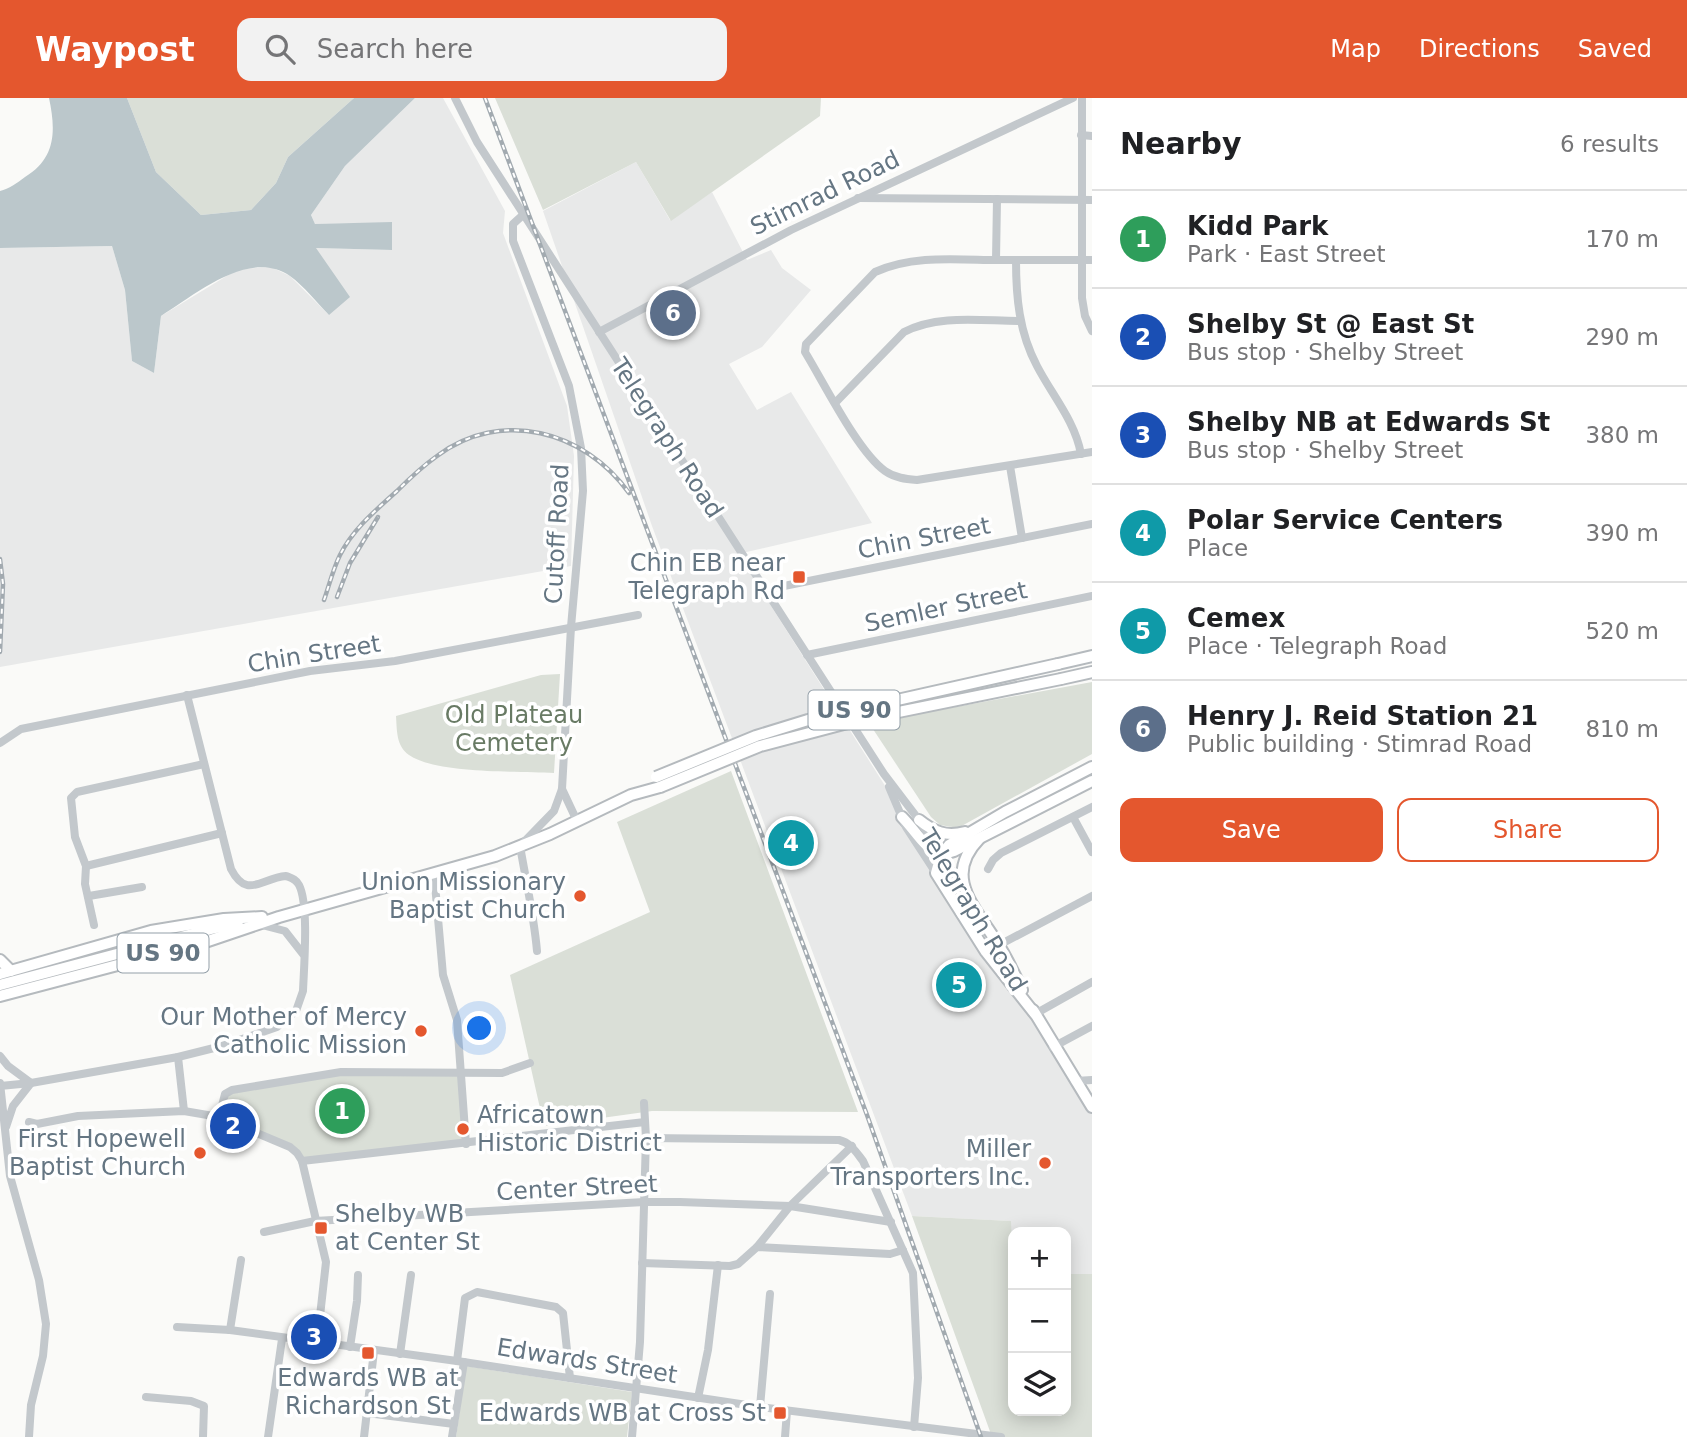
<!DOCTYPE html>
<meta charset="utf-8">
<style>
:root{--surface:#fff;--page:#f2f2f2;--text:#202124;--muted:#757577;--line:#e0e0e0;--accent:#e4572e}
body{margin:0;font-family:"DejaVu Sans",sans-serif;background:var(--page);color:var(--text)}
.controls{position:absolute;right:21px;bottom:21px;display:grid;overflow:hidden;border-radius:14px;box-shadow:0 4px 18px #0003}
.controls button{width:63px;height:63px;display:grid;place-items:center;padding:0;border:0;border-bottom:2px solid var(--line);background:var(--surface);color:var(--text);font:35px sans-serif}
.you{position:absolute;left:480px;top:931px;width:24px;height:24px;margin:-18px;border:5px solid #fff;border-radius:50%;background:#1a73e8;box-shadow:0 0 0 10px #1a73e833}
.badge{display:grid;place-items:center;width:46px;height:46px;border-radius:50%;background:var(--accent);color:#fff;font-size:23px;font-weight:700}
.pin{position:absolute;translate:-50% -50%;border:4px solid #fff;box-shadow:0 2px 7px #0006}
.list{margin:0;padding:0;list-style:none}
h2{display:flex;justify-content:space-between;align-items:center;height:91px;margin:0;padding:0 28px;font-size:30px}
h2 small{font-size:23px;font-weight:400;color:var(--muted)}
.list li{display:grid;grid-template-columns:46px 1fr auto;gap:21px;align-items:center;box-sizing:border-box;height:98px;padding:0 28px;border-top:2px solid var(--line)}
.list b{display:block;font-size:26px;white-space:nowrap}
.list p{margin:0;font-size:23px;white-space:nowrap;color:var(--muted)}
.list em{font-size:23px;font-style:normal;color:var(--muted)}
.actions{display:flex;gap:14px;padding:21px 28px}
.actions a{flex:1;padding:16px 0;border:2px solid var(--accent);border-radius:14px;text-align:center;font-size:24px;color:var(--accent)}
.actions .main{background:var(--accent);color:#fff}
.icon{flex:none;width:38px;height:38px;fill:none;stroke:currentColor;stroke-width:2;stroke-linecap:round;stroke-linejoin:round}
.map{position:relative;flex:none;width:1092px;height:1339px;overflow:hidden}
header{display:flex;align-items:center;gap:42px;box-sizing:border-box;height:98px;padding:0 35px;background:var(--accent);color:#fff}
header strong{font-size:33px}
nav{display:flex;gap:38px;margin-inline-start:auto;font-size:24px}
.search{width:490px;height:63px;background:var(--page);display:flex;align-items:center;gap:18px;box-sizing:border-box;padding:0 24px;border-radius:14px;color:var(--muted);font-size:26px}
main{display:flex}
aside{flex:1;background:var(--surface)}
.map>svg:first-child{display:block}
</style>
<header>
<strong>Waypost</strong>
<div class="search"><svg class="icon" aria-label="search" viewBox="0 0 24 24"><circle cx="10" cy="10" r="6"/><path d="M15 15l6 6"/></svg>Search here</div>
<nav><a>Map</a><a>Directions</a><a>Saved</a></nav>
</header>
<main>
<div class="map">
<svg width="1092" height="1339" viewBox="0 0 1092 1339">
<rect width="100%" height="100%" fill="#fafaf8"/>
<!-- built -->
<g fill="#e8e9e9">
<polygon points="415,0 443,0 505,113 503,135 567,308 574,358 571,468 0,569 0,150 112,148 125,192 132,263 154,275 161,218 238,171 271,169 290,178 329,217 315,150 392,152 392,125 315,126 311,117 345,68"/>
<polygon points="636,64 670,122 712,94 747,162 771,152 782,170 811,192 762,249 729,266 757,312 791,294 872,425 738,456 1092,1014 1092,1176 1066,1176 1066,1134 1013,1134 1012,1174 1010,1123 912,1118 652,428 543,113"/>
</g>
<!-- green -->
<g fill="#dadfd7">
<polygon points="127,0 354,0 288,59 276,85 251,112 201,117 156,74"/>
<polygon points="495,0 821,0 820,18 671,123 636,64 543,112"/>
<path d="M560 576 554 675C519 673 436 676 409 657 396 648 397 632 396 618L541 577Z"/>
<polygon points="1092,584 1092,656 958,730 940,727 931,719 869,625"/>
<polygon points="731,673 858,1014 652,1013 544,1028 510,877 650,814 617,724"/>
<polygon points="341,974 460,975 466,1046 302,1063 297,1055 219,1019 225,996"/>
<polygon points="912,1118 1011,1123 1013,1174 1013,1313 1066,1313 1066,1176 1092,1176 1092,1339 992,1339"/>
<polygon points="466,1268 632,1294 627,1339 456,1339"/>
</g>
<!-- water -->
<path fill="#bbc7cb" d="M49 0H127L156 74 201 117 251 112 276 85 288 59 354 0H415L345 68 311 117 315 126 392 124V152L316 150 350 199 329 217C317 205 304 188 290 178 249 150 195 197 161 218L154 275 132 263 125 192 112 148 0 150V93C9 91 17 85 25 79 56 60 56 33 49 0Z"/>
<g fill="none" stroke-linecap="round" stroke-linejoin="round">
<!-- major casing -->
<g stroke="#b5babe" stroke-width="14">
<g id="major">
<polyline points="1058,566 1092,558"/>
<polyline points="1061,581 1092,574"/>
<path d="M902 719C916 733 923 749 941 757L954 753 1092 683"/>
<path d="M919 722C934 734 946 739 965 734"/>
<path d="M979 741C943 778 974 808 996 843 1006 858 1014 875 1022 892"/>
<polyline points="0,862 11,873"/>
<polyline points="0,876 151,833 224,821 262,819"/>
<polyline points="0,887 215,830 238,827"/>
<polyline points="0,898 205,844 279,819 495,758 550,736 631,697 660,689"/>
<polyline points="1033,912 1092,1009"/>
<polyline points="1035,916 986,854 936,775 941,757 949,747 1005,714 1092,669"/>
</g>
</g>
<!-- minor -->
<g stroke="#c3c8cc" stroke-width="8">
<polyline points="455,0 477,44 884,676 919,722 962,789"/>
<polyline points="1082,0 1082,200 1085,218 1092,233"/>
<polyline points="1081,37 1092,38"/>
<polyline points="858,100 1092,102"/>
<path d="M524 116 513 126V143L569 288 581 350 583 393 571 529 562 691 554 713 520 748C526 783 534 818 537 853"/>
<polyline points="996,162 997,101"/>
<path d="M1016 162C1016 199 1019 234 1037 268 1052 297 1075 323 1081 356"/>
<path d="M1092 162C1057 162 1023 162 988 162 950 161 910 158 875 174L806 246 805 254C824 285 858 354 885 373 895 380 906 381 917 382L1092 354"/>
<polyline points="599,234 791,132 1073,0"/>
<path d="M836 304 904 234C938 216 982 223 1020 223"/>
<polyline points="1010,368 1022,440"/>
<polyline points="764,492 1092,426"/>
<polyline points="807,557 1092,498"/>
<polyline points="0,645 21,631 310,573 395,563 638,517"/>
<polyline points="889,689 906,729 936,775"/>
<polyline points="562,691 577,723"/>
<polyline points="1073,719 1092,754"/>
<polyline points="86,768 222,735"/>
<polyline points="988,771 993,762 1001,755 1092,709"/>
<polyline points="434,775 443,877 457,922 466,1046"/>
<polyline points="89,798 142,789"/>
<polyline points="258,826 285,833 303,856"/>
<polyline points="94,827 85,786 86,768 75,739 71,700 77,694 204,666"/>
<polyline points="986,854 1092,798"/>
<polyline points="1035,916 1092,884"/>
<polyline points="1053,949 1092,928"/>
<polyline points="0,958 8,968 31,985 13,1008 6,1029"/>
<polyline points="178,959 184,1013"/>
<polyline points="1075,983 1092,982"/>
<polyline points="0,985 10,1078 39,1182 46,1226 43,1258 31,1307 29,1339"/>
<path d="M0 988 31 985 178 959 222 948 277 929 296 913 303 893C304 868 309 806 299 787 296 781 291 780 286 778 261 780 247 802 231 771L187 597"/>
<polyline points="219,1019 225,996 232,992 341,974 502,975 530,965"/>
<polyline points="29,1024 37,1026 78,1018 184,1013 219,1019 290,1049 297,1055 302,1063 326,1164 317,1245"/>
<path d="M646 1040 839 1042C851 1045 856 1054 863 1063L913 1175 918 1280 914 1329"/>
<polyline points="302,1063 645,1024"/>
<polyline points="264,1134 315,1123 644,1104 680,1104 790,1108 891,1124"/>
<polyline points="757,1149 790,1108 852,1048"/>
<polyline points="642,1165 730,1168 738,1166 757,1149 890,1156 903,1152"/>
<polyline points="177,1229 230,1232 457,1263 760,1309 1001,1339"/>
<polyline points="230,1232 241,1162"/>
<polyline points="350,1249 357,1203 358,1177"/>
<polyline points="400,1256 411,1177"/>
<polyline points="457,1263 465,1200 477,1194 556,1209 563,1215 570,1280"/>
<polyline points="146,1299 191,1303 204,1308 203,1339"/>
<polyline points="698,1300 708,1252 718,1167"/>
<polyline points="760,1309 770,1196"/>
<polyline points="367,1315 454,1326"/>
<polyline points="268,1339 282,1241"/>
<polyline points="364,1339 374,1253"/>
<polyline points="452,1339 464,1264"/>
<polyline points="632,1339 640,1244 646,1040 644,1005"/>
<polyline points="785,1339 787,1313"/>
</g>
<!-- major -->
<use href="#major" stroke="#fff" stroke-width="10"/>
<!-- rail casing -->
<g stroke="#a2aab0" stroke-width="4.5">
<g id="rail">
<polyline points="485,0 867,1017 981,1339"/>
<polyline points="0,461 3,486 0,554"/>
<polyline points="337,499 350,465 378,419"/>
<path d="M324 502C329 488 333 471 340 457 353 431 376 412 397 393 409 381 423 368 437 358 501 310 585 333 629 395"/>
</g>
</g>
<!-- rail -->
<use href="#rail" stroke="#fff" stroke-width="2" stroke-dasharray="5" stroke-linecap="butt"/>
<!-- major-bridge casing -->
<g stroke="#b5babe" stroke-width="14" stroke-linecap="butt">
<g id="major-bridge">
<polyline points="656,679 756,638 808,622 1058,566"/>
<polyline points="660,689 760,648 859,622 1061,581"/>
</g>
</g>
<!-- major-bridge -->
<use href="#major-bridge" stroke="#fff" stroke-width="10"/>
</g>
<!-- markers -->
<g fill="#e4572e" stroke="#fff" stroke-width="2.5">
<rect x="792" y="472" width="14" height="14" rx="3.5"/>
<circle cx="580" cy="798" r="7"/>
<circle cx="421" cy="933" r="7"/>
<circle cx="463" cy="1031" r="7"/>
<circle cx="200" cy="1055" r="7"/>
<circle cx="1045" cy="1065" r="7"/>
<rect x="314" y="1123" width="14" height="14" rx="3.5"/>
<rect x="361" y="1248" width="14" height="14" rx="3.5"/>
<rect x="773" y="1308" width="14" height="14" rx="3.5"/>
</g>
<g text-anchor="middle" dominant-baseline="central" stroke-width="7" stroke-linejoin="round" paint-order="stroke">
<!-- shield labels -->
<g fill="#fff" stroke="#939fa8" stroke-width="2">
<rect x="808.5" y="592.5" width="91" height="39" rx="5"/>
<rect x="117.5" y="835.5" width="91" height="39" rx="5"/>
</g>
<g font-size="23" font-weight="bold" fill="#657683">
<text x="854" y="612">US 90</text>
<text x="163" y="855">US 90</text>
</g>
<!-- street labels -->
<g font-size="24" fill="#657683" stroke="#fff">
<text transform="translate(825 95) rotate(-26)">Stimrad Road</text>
<text transform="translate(667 340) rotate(57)">Telegraph Road</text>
<text transform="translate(557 436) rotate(-87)">Cutoff Road</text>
<text transform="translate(924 440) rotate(-11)">Chin Street</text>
<text transform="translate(946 509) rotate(-12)">Semler Street</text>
<text transform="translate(314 556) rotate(-9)">Chin Street</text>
<text transform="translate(973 812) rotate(59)">Telegraph Road</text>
<text transform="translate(577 1090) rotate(-3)">Center Street</text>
<text transform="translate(587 1263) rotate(9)">Edwards Street</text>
</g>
<!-- poi labels -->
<g font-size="24" fill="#657683" stroke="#fff" text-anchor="end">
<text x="785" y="465">Chin EB near<tspan x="785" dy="28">Telegraph Rd</tspan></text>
<text x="566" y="784">Union Missionary<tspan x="566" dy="28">Baptist Church</tspan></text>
<text x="407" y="919">Our Mother of Mercy<tspan x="407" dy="28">Catholic Mission</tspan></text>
<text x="477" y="1017" text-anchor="start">Africatown<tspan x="477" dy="28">Historic District</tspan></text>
<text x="186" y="1041">First Hopewell<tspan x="186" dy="28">Baptist Church</tspan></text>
<text x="1031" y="1051">Miller<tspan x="1031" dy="28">Transporters Inc.</tspan></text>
<text x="335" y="1116" text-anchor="start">Shelby WB<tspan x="335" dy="28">at Center St</tspan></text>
<text x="368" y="1280" text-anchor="middle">Edwards WB at<tspan x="368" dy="28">Richardson St</tspan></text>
<text x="766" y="1315">Edwards WB at Cross St</text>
</g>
<!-- park labels -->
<g font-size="24" fill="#687a64" stroke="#fff">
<text x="514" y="617">Old Plateau<tspan x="514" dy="28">Cemetery</tspan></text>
</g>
</g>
</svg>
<div class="controls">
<button>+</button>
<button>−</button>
<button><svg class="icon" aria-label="layers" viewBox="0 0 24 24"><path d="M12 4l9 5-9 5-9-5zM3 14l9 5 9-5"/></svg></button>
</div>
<div class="you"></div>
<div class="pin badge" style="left:342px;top:1013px;background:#2e9e5b">1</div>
<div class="pin badge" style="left:233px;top:1028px;background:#1a4fb4">2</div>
<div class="pin badge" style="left:314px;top:1239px;background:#1a4fb4">3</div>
<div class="pin badge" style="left:791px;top:745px;background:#0f9aa8">4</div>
<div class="pin badge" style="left:959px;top:887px;background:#0f9aa8">5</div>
<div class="pin badge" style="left:673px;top:215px;background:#5c6f8a">6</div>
</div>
<aside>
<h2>Nearby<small>6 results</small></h2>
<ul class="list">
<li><span class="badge" style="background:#2e9e5b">1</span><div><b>Kidd Park</b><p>Park · East Street</p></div><em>170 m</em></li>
<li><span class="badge" style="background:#1a4fb4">2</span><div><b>Shelby St @ East St</b><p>Bus stop · Shelby Street</p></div><em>290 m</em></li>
<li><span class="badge" style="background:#1a4fb4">3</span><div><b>Shelby NB at Edwards St</b><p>Bus stop · Shelby Street</p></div><em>380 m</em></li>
<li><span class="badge" style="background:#0f9aa8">4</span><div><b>Polar Service Centers</b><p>Place</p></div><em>390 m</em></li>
<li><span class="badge" style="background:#0f9aa8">5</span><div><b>Cemex</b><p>Place · Telegraph Road</p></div><em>520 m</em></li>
<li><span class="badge" style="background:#5c6f8a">6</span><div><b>Henry J. Reid Station 21</b><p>Public building · Stimrad Road</p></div><em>810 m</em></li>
</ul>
<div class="actions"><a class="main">Save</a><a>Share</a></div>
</aside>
</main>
